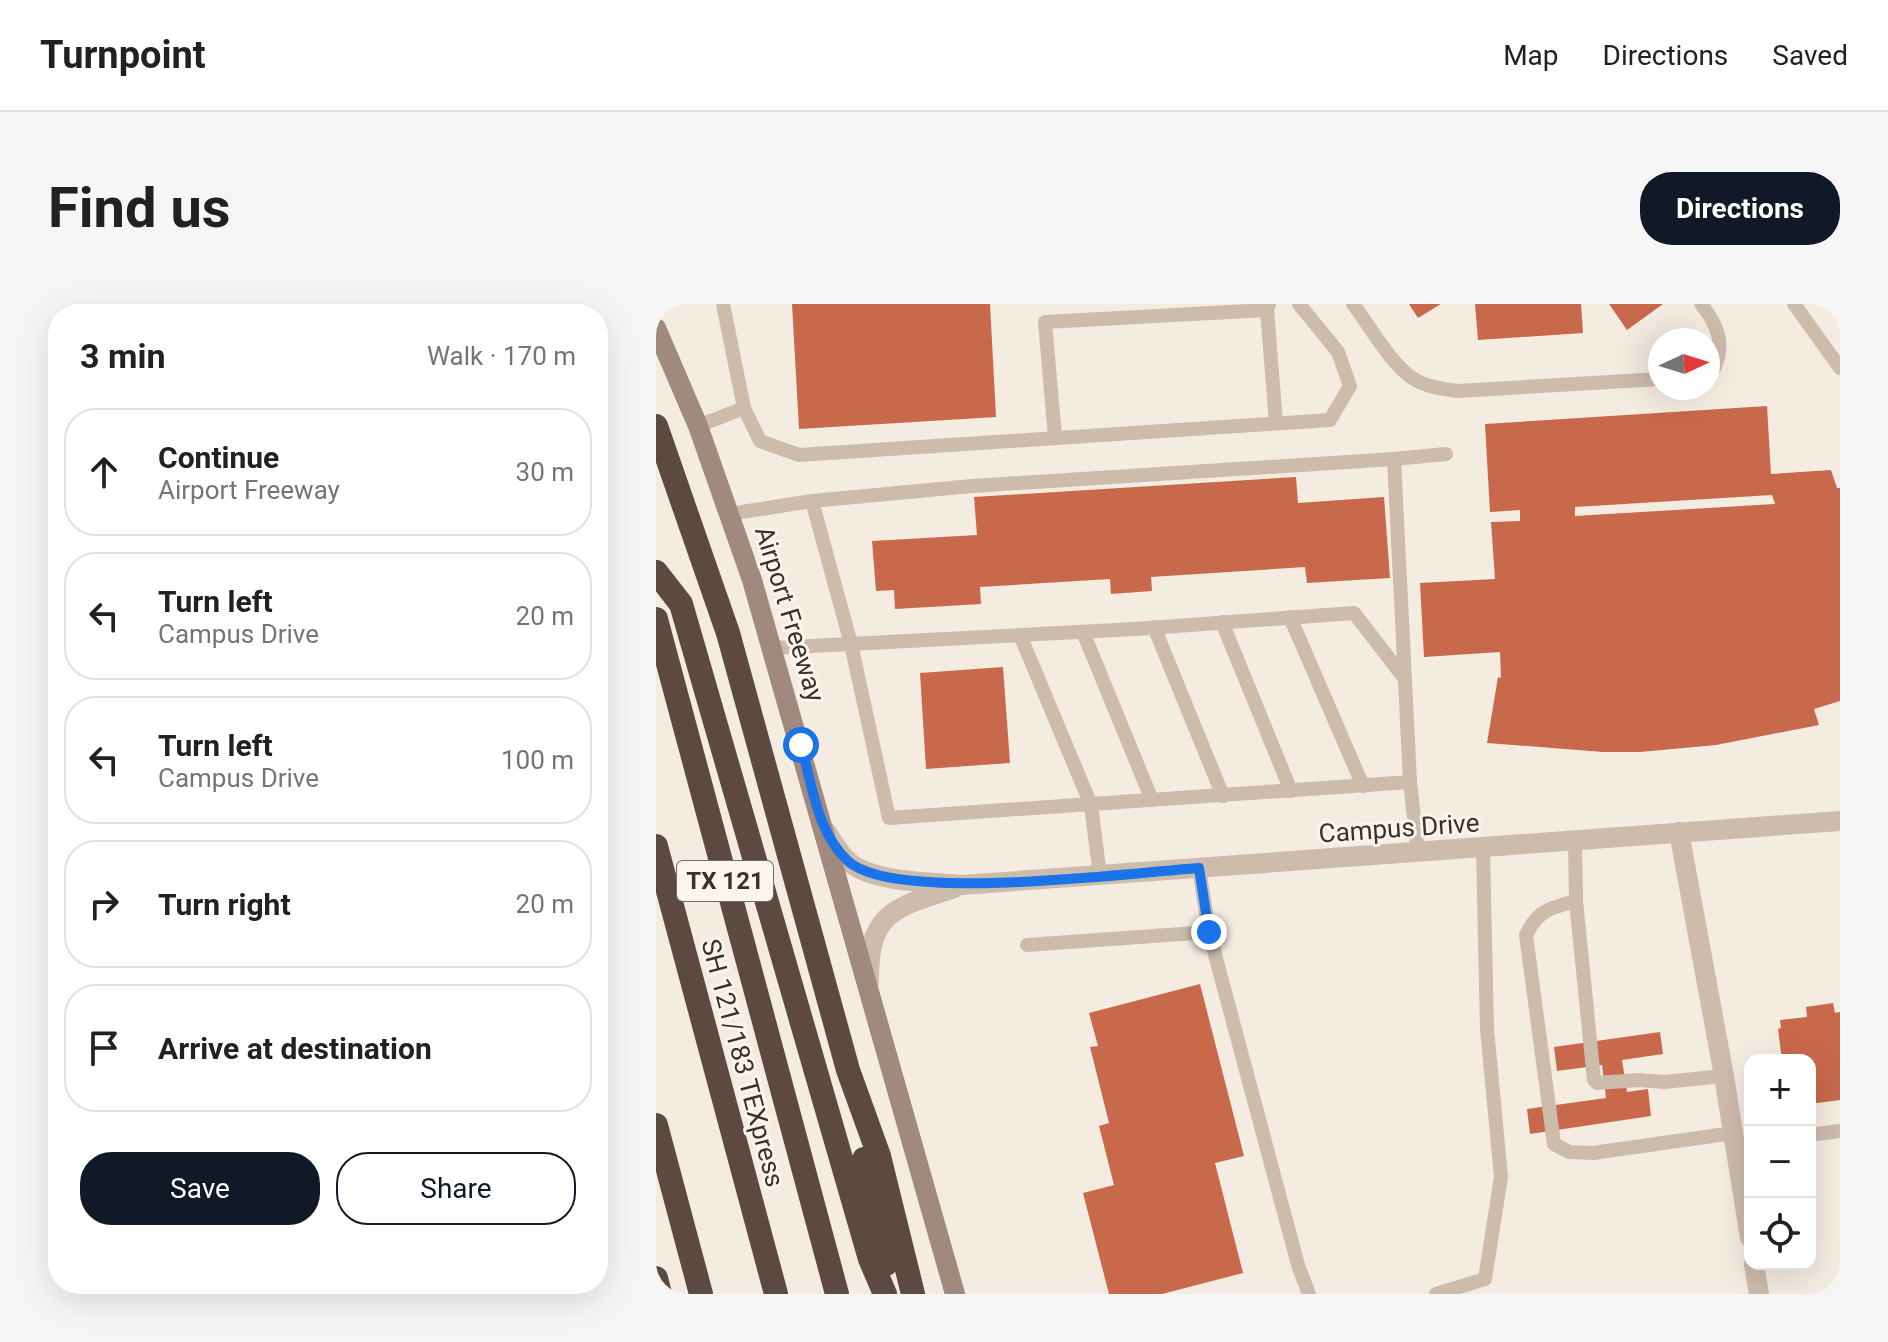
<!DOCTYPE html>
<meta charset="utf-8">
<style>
:root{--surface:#fff;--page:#f6f6f6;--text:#202124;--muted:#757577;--line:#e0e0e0;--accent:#111827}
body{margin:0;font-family:Roboto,sans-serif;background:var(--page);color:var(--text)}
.controls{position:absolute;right:24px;bottom:24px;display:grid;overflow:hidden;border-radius:16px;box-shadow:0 8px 32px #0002}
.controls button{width:72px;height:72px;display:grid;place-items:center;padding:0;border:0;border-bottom:2px solid var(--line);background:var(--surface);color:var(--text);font:40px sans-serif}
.compass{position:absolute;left:992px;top:24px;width:72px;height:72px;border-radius:50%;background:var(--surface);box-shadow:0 8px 32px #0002;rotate:86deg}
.stop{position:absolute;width:24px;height:24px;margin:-18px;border:6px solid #1a73e8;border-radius:50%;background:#fff}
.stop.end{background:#1a73e8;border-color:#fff;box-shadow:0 2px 8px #0008}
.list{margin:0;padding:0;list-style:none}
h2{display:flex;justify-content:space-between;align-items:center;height:104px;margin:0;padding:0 32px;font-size:34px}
h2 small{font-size:26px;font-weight:400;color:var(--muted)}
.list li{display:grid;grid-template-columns:52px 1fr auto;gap:24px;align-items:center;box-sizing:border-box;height:128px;margin:0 16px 16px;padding:0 16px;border:2px solid var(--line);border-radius:32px}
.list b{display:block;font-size:30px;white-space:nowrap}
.list p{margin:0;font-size:26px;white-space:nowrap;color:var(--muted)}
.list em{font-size:26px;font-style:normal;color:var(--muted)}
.actions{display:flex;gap:16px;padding:24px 32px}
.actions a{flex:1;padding:18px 0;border:2px solid var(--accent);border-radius:32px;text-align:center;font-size:28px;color:var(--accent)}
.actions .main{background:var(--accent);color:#fff}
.icon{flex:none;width:44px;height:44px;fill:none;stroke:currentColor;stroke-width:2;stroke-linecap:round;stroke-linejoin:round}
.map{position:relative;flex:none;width:1184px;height:990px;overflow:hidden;border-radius:32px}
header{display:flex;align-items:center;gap:48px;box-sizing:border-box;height:112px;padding:0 40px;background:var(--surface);border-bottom:2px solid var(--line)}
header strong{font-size:38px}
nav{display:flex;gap:44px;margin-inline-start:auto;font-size:28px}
.intro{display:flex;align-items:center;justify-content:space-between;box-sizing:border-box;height:192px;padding:0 48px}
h1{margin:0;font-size:56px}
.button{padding:20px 36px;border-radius:32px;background:var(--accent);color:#fff;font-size:28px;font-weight:700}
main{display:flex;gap:48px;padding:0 48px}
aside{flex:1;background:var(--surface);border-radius:32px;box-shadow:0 8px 32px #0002}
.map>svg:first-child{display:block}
</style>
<header>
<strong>Turnpoint</strong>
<nav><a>Map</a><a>Directions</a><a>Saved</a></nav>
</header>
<div class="intro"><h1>Find us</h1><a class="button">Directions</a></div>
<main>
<aside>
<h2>3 min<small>Walk · 170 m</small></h2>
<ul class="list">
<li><svg class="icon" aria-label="ahead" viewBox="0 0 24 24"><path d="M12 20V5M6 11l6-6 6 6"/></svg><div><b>Continue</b><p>Airport Freeway</p></div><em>30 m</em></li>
<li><svg class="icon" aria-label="left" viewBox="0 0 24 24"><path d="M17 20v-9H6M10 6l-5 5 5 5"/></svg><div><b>Turn left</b><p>Campus Drive</p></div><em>20 m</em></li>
<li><svg class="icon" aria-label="left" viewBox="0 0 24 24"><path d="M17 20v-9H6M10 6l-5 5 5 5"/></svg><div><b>Turn left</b><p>Campus Drive</p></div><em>100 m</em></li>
<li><svg class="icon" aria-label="right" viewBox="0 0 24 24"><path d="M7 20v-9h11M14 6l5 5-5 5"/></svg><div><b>Turn right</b></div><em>20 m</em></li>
<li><svg class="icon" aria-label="arrive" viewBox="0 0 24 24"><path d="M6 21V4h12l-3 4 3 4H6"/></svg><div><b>Arrive at destination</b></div></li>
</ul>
<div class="actions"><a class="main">Save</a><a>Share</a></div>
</aside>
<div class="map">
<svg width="1184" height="990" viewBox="0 0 1184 990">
<rect width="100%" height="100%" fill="#f4ebe1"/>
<!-- building -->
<g fill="#c8694b" fill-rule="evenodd">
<polygon points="136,0 334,0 340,113 143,125"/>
<polygon points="753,0 785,0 762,14"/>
<polygon points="819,0 925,0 927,29 822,36"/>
<polygon points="953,0 1007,0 971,26"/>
<path d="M1111 102 1115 170 1175 166 1181 184H1184V397L1158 405 1163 421 1060 441 984 448H947L831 439 842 373 845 374 844 348 768 353 764 279 839 275 835 218 864 217V206L834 208 829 120ZM1116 191 1119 200 919 212V203Z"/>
<polygon points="640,173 642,199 728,193 734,274 651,279 649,263 495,273 496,287 455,290 454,275 324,283 325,300 239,305 238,286 220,287 216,237 321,231 318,193"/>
<polygon points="347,363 354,459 270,465 264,369"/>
<polygon points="544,680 588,852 559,859 587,969 506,990 453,990 427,889 458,881 443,822 453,819 434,743 442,742 433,709"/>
<polygon points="1177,699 1179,709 1184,708 1184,796 1154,800 1154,756 1126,756 1122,725 1125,724 1124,716 1151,713 1150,703"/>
<polygon points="1004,728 1007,750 966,756 971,788 992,785 995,812 874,830 871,805 950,794 946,761 901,767 898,743"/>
</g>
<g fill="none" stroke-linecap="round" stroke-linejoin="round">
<!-- service -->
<g stroke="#cdbbac" stroke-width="14">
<polyline points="67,0 88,104 104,137 143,151 674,116 694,82 682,48 643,0"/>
<polyline points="613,0 611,6 620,119"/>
<path d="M697 0C714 22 735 61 758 75 770 83 788 85 802 87L1004 75"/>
<path d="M1045 0C1061 20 1069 38 1059 63L1052 67"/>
<polyline points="1138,0 1184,64"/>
<polyline points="42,122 88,104"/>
<polyline points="399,133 389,18 611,6"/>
<polyline points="738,155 790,150"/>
<polyline points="73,210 156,197"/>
<polyline points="634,313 707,482"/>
<polyline points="566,318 635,487"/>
<polyline points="498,323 567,492"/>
<polyline points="427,328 496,496"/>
<polyline points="364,331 435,501 444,572"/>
<polyline points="117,344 479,325 698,309 749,375"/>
<polyline points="754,478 233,514 195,340 156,197 316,182 738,155 754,478 762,549"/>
<polyline points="919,535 920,597 938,776 941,779 983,776 1008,778 1068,772"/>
<polyline points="543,564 553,628 642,961 653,990"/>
<path d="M920 597C894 604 882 606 870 631L898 840 913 848 937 849 1077 829"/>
<polyline points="371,641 553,628"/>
<polyline points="1154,831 1184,827"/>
<polyline points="780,990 829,975 845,873 831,725 827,544"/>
</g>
<!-- minor -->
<g stroke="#cdbbac" stroke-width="20">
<polyline points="1023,528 1068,772 1094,934"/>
<polyline points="1098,960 1103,990"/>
</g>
<!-- tertiary -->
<g stroke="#cdbbac" stroke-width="20">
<path d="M170 527C177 538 183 549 193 558 218 579 274 578 306 581L1184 517"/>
<path d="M213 678C212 608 238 604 298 584"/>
</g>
<!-- secondary -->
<polyline stroke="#a18a7d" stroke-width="20" points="0,24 42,122 96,276 299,990"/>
<!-- motorway -->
<g stroke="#5c4a42" stroke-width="24">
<polyline points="0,122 72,329 192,766 223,852 257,990"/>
<polyline points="0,268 25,300 214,955 229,990"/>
<polyline points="0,315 181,990"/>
<polyline points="0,542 120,990"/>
<polyline points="0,821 45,990"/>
<polyline points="208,855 230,960"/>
<polyline points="0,974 4,990"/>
</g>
</g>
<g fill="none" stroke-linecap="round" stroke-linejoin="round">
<!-- route -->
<path stroke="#1a73e8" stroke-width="10" d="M145 441C156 480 161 530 193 558 242 599 473 569 543 564L553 628"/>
</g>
<g text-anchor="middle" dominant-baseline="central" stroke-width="6" stroke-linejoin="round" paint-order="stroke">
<!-- shield labels -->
<rect fill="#fbf5ee" stroke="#756b66" stroke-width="2" x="21" y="557" width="96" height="40" rx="6"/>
<g font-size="24" font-weight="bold" fill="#3b302b">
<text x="69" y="577">TX 121</text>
</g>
<!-- street labels -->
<g font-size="26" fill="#3b302b" stroke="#fbf5ee">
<text transform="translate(134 310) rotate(73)">Airport Freeway</text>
<text transform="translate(743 524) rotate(-4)">Campus Drive</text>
<text transform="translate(87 759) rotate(75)">SH 121/183 TEXpress</text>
</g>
</g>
</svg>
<div class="controls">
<button>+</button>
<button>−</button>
<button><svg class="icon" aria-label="locate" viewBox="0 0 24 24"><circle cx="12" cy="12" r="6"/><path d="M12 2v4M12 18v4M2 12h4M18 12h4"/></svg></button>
</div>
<svg class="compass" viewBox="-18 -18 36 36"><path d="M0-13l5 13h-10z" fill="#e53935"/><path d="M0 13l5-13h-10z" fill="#757577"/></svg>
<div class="stop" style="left:145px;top:441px"></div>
<div class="stop end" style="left:553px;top:628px"></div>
</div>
</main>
